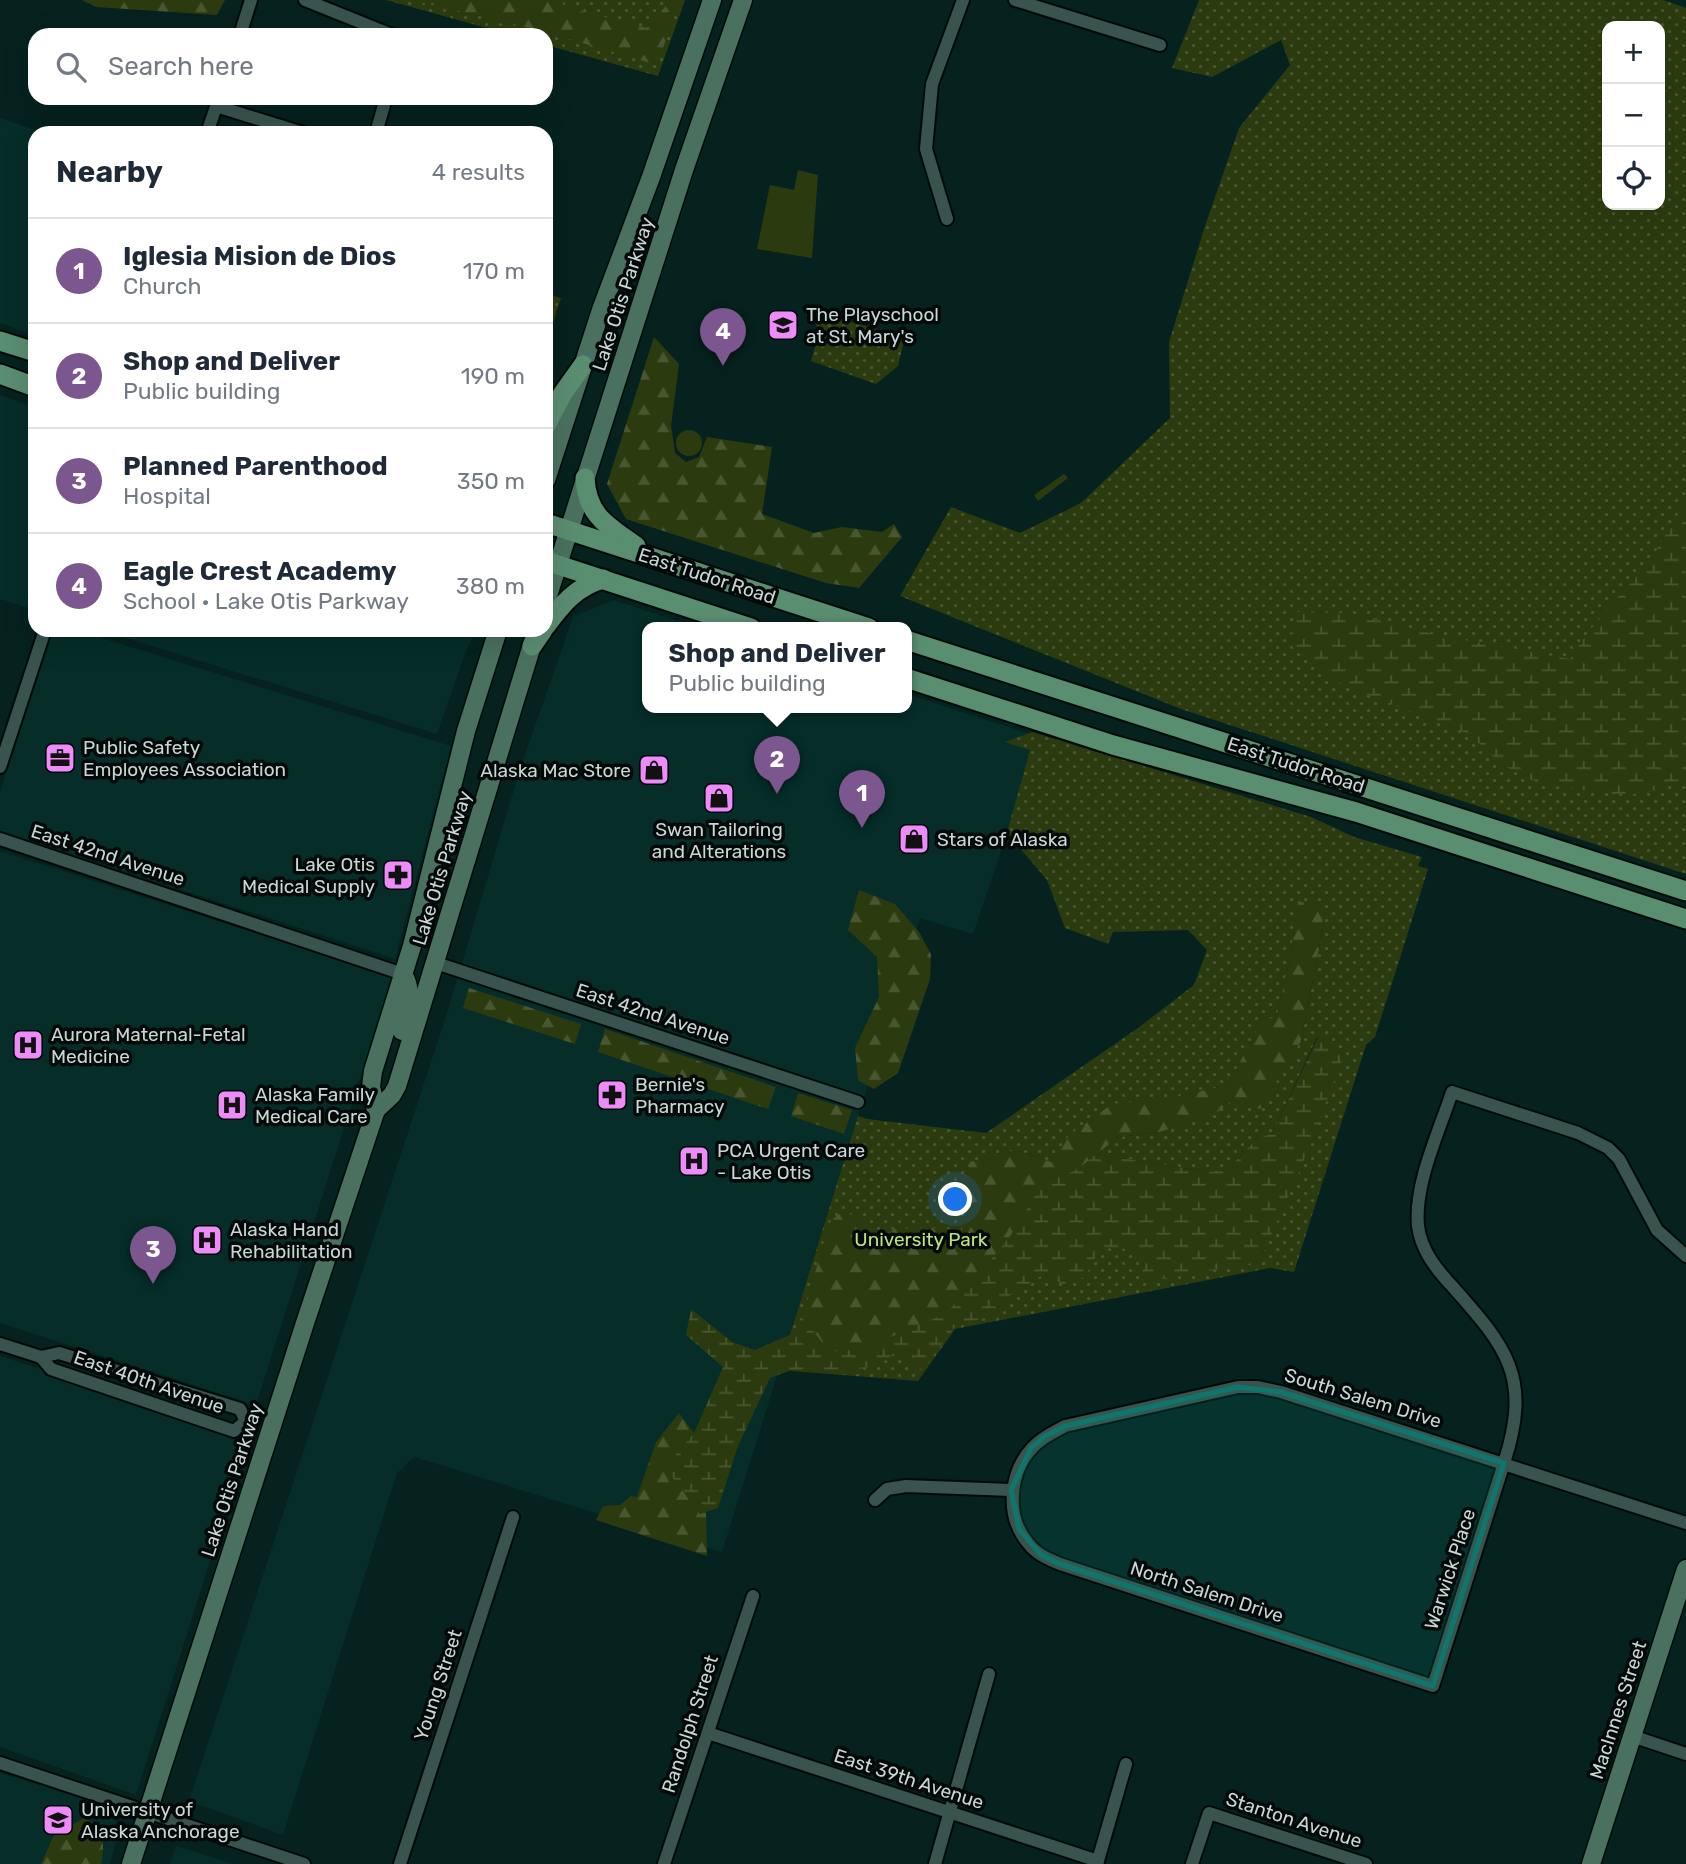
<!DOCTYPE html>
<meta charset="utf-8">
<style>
:root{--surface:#fff;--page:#f6f6f7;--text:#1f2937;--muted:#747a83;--line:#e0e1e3;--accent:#7c568e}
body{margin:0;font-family:Rubik,sans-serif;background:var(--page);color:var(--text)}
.controls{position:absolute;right:21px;top:21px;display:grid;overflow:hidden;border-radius:14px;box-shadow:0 7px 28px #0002}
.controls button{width:63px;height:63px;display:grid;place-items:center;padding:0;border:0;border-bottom:2px solid var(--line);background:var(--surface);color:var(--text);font:35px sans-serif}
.you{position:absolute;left:956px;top:1200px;width:24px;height:24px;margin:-18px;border:5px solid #fff;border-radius:50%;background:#1a73e8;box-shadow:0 0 0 10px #1a73e833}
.badge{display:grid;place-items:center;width:46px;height:46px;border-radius:50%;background:var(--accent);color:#fff;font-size:23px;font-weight:700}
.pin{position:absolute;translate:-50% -58px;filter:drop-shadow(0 2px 4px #0008)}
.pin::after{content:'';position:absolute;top:37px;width:24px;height:21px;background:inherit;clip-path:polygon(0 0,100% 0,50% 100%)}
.popup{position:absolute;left:642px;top:622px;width:270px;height:91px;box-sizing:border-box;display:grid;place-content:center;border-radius:14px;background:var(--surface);filter:drop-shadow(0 2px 5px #0005);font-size:23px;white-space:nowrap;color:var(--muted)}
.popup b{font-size:26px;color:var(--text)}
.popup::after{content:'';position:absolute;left:50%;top:100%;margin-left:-14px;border:14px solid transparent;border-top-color:var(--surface)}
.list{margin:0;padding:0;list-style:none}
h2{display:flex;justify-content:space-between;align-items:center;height:91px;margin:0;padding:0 28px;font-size:30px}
h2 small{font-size:23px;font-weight:400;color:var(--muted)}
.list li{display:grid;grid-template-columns:46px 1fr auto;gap:21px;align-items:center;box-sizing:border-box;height:105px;padding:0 28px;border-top:2px solid var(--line)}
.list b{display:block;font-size:26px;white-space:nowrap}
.list p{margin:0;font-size:23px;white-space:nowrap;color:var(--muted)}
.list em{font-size:23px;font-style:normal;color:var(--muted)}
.icon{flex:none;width:38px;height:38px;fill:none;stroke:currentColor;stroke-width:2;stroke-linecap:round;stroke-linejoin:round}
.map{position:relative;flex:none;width:1686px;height:1864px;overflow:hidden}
.search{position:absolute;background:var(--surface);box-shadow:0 7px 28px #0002;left:28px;top:28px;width:525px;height:77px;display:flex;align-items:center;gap:18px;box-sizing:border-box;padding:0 24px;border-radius:21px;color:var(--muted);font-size:26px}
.panel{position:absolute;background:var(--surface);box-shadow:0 7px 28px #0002;left:28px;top:126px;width:525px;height:511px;border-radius:21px}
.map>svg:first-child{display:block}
</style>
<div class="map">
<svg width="1686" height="1864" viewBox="0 0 1686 1864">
<defs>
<pattern id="grass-dots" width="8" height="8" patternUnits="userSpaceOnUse" patternTransform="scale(1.75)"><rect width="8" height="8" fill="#2c3b0f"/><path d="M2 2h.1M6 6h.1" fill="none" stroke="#495731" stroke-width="1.8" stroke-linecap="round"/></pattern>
<pattern id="forest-firs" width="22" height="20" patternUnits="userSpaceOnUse" patternTransform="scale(1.75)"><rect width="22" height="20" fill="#2c3b0f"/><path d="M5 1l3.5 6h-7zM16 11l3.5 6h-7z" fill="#495731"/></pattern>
<pattern id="wetland-marsh" width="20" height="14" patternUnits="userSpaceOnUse" patternTransform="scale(1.75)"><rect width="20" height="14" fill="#2c3b0f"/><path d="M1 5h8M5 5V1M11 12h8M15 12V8" fill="none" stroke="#495731"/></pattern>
</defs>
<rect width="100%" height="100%" fill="#06221e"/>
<!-- built -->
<g fill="#062d28">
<polygon points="0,118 45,133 35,133 35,335 0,323"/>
<polygon points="0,395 35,407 35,610 0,599"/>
<polygon points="613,600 700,628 648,628 648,708 906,708 907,694 1040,737 973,934 920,918 722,1552 414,1457 397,1473 283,1835 189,1801 448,1010 520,769 573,617"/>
<polygon points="52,630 76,630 451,746 395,959 0,831 0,792"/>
<polygon points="100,630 476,630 466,651 437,734"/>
<polygon points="0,851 392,977 256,1405 0,1323"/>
<polygon points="0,1356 250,1435 136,1795 0,1747"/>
<polygon points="0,1773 88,1799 109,1810 118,1824 119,1830 110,1864 0,1864"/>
<polygon points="176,1846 234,1864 170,1864"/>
</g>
<!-- grass -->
<g fill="url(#grass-dots)" fill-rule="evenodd">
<polygon points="386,0 685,0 658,76 546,45 546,35 512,35"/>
<path d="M1199 0H1663L1686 8V874L1181 709 900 596 951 507 1020 533 1081 503 1170 418 1169 342 1205 226 1239 128 1290 65 1281 40 1212 77 1172 68ZM1607 26H1660V205H1607Z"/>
<polygon points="546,294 561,298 546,344"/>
<polygon points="818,313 905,337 898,366 876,384 811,361 819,333 813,314"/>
<path d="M1032 732 1311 817 1354 837 1422 857 1418 866 1428 869 1375 1037 1366 1045 1294 1272 1270 1268 955 1329 918 1381 779 1370 858 1116 867 1119 986 1133 1138 1028 1194 985 1207 950 1188 930 1113 932 1108 944 1065 928 1047 880 1007 833 1030 750 1005 742ZM1298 902 1321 907 1323 928 1301 1041 1215 1113 1160 1132 1118 1137 1096 1154 1208 1172 1227 1170 1257 1138 1272 1134 1318 1035 1265 1249 1262 1252 1265 1254 985 1159 1016 1150 1052 1162 1180 1096 1228 1085 1264 1017 1276 1020 1291 953Z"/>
</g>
<!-- forest -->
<g fill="url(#forest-firs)">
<polygon points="82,0 225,0 217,15 96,7"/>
<polygon points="412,0 564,0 562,6 647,28 671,0 679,2 657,65 542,31"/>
<polygon points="654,337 679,364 671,425 675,453 686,462 699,457 707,437 772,447 762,514 814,533 842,527 882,532 894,524 902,537 859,588 826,583 626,519 607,484"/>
<polygon points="859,890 895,904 919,932 931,954 930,979 898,1073 874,1089 858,1080 855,1048 879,997 877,957 848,930"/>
<polygon points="1298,901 1322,907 1323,928 1301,1041 1260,1109 1232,1101 1216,1113 1160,1132 1118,1137 1072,1174 1057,1177 1048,1176 1011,1235 947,1313 863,1349 829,1352 811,1328 804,1313 829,1223 844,1210 874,1230 929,1227 962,1230 970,1162 1016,1150 1052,1162 1069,1135 1112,1104 1180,1096 1228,1085 1264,1016 1276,1020 1291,953"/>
<polygon points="469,988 581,1024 575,1044 463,1008"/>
<polygon points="605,1029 776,1087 768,1109 598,1052"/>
<polygon points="798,1093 852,1110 844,1134 791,1116"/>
<polygon points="679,1413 694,1433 670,1461 700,1514 706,1512 707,1556 596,1520 603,1506 620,1505 631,1496 637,1497 656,1442"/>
<polygon points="84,1818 103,1827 103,1853 101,1864 41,1864 53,1837"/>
</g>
<!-- wetland -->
<g fill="url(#wetland-marsh)">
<polygon points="1686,501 1686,781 1642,794 1613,794 1560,787 1528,779 1500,763 1469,734 1344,686 1295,649 1289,635 1297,612 1351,613 1437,635 1570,659 1588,632 1651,559"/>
<path d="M1319 1035 1345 1053 1300 1170 1265 1249 1254 1263 1150 1281 1130 1249 1100 1248 1086 1276 1066 1286 1044 1274 1008 1297 1002 1312 955 1327 924 1368 916 1371 894 1353 881 1364 855 1370 789 1371 770 1378 738 1446 718 1508 700 1514 670 1474V1461L694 1433 723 1367 686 1335 691 1309 732 1342 755 1350 794 1333 804 1313 811 1328 829 1352 863 1349 947 1313 1011 1235 1048 1175C1069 1179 1081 1167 1096 1154L1208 1172 1227 1170 1257 1138 1272 1134Z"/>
</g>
<!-- garden -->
<g fill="#2c3b0f">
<polygon points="798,170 818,175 812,258 757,249 770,185 794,190"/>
<circle cx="689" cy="443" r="13"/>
<polygon points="1064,474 1068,478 1038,501 1034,495"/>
</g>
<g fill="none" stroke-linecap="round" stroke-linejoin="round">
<!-- street casing -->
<g stroke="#000b08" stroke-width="16">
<g id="street">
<polyline points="305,0 392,35"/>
<polyline points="1015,0 1160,45"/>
<polyline points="240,35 251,0"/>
<polyline points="216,106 303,133"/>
<polyline points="207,133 219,98"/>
<polyline points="376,133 386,98"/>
<polyline points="947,219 926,149 932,84 963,0"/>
<polyline points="0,767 45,630"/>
<polyline points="0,839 403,974"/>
<polyline points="436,963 858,1102"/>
<path d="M1686 1256 1657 1230 1619 1159 1608 1148 1578 1133 1452 1092C1439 1132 1414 1184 1418 1226 1421 1250 1436 1269 1452 1286 1507 1348 1532 1377 1504 1463L1433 1686 1060 1564C1048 1559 1036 1554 1028 1543 1005 1516 1009 1472 1033 1447 1042 1437 1054 1432 1065 1426L1238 1387H1258L1281 1392 1686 1523"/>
<polyline points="0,1344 41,1357 59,1353 240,1409 246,1421"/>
<polyline points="41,1357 51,1369 234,1431 246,1421"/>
<polyline points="875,1500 887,1489 906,1486 1011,1490"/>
<polyline points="708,1733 1098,1861"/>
<polyline points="1632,1736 1686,1754"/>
<polyline points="0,1763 304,1864"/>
<polyline points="400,1864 513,1517"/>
<polyline points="664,1864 753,1596"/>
<polyline points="935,1864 989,1674"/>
<polyline points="1097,1864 1126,1764"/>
<polyline points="1192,1864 1209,1813 1366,1864"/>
</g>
</g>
<!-- secondary casing -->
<g stroke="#000b08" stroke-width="21">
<g id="secondary">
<polyline points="546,480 601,310 651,177 712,0"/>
<polyline points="546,602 684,170 743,0"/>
<path d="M402 1031C408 1012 414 992 403 974"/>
<polyline points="376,1110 392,1095 397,1086 536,632"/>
<polyline points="131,1864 305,1323 376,1110 371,1087 373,1071 412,946 466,731 498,630"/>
<polyline points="1591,1864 1686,1569"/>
</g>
</g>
<!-- primary casing -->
<g stroke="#000b08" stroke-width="23">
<g id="primary">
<polyline points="0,341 35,352"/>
<polyline points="0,374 35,387"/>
<polyline points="546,425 563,393 583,365"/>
<path d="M585 478C587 516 608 526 636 546"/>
<polyline points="546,523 869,628"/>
<polyline points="546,561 751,628"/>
<path d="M546 626C562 604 576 587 603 579"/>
<polyline points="906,640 1686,891"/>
<polyline points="532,646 543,630"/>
<polyline points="906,678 1113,745 1356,812 1686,919"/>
</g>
</g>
<!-- street -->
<use href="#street" stroke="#39544f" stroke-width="12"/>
<!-- secondary -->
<use href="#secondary" stroke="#4a7160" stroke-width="18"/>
<!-- primary -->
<use href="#primary" stroke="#5a8e71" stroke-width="19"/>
</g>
<!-- marked area -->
<path fill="#0f766e" fill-opacity="0.2" stroke="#0f766e" stroke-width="5" stroke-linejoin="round" d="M1238 1387 1281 1392 1504 1463 1433 1686 1060 1564 1041 1555 1019 1529 1011 1490 1031 1448 1045 1436 1065 1426Z"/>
<!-- icons -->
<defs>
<g id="school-square" transform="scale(1.575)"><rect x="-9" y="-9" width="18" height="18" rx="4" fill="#ed8cf9" stroke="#020908"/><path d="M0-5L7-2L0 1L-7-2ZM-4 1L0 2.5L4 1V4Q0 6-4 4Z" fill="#111"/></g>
<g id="office-square" transform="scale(1.575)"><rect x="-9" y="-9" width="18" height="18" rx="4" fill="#ed8cf9" stroke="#020908"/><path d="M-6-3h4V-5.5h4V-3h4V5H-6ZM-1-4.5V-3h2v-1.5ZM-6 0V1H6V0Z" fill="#111"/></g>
<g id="shop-square" transform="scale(1.575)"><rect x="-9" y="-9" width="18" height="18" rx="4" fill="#ed8cf9" stroke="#020908"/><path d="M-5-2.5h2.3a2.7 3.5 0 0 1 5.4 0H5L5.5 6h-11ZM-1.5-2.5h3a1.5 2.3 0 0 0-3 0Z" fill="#111"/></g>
<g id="pharmacy-square" transform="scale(1.575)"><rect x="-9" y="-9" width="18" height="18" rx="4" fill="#ed8cf9" stroke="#020908"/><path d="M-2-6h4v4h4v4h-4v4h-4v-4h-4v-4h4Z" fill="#111"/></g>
<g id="hospital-square" transform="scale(1.575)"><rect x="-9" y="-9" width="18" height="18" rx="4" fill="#ed8cf9" stroke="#020908"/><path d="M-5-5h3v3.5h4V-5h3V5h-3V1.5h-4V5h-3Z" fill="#111"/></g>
<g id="university-square" transform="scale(1.575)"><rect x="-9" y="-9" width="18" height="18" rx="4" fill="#ed8cf9" stroke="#020908"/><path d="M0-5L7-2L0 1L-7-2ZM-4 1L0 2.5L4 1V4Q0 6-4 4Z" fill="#111"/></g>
</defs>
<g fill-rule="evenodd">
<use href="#school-square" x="783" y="325"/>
<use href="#office-square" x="60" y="758"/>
<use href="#shop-square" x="654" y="770"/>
<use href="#shop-square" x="719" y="798"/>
<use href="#shop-square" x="914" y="839"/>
<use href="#pharmacy-square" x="398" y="875"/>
<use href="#hospital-square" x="28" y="1045"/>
<use href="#pharmacy-square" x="612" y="1095"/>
<use href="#hospital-square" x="232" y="1105"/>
<use href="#hospital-square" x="694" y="1161"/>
<use href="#hospital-square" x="207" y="1240"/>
<use href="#university-square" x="58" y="1820"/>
</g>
<g text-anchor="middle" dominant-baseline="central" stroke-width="7" stroke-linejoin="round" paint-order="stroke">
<!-- street labels -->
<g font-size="19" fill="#c8d7d4" stroke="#020908">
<text transform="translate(623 294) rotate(-72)">Lake Otis Parkway</text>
<text transform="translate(707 576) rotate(18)">East Tudor Road</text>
<text transform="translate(1296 765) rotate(18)">East Tudor Road</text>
<text transform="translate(108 855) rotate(18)">East 42nd Avenue</text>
<text transform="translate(442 868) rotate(-73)">Lake Otis Parkway</text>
<text transform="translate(653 1014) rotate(18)">East 42nd Avenue</text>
<text transform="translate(149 1382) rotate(19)">East 40th Avenue</text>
<text transform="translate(1363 1398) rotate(17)">South Salem Drive</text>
<text transform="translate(232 1480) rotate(-72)">Lake Otis Parkway</text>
<text transform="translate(1450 1569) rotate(-72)">Warwick Place</text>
<text transform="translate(1207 1592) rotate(18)">North Salem Drive</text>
<text transform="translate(438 1685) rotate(-72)">Young Street</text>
<text transform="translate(1618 1710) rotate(-72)">MacInnes Street</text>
<text transform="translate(690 1724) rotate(-72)">Randolph Street</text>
<text transform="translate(909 1779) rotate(18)">East 39th Avenue</text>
<text transform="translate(1294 1820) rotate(18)">Stanton Avenue</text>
</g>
<!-- poi labels -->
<g font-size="19" fill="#c8d7d4" stroke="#020908" text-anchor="start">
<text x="806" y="314">The Playschool<tspan x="806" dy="22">at St. Mary's</tspan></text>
<text x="83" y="747">Public Safety<tspan x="83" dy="22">Employees Association</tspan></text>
<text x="631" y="770" text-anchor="end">Alaska Mac Store</text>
<text x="719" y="829" text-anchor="middle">Swan Tailoring<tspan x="719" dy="22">and Alterations</tspan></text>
<text x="937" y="839">Stars of Alaska</text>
<text x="375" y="864" text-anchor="end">Lake Otis<tspan x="375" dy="22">Medical Supply</tspan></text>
<text x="51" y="1034">Aurora Maternal-Fetal<tspan x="51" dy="22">Medicine</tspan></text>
<text x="635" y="1084">Bernie's<tspan x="635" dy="22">Pharmacy</tspan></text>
<text x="255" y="1094">Alaska Family<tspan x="255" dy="22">Medical Care</tspan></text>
<text x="717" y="1150">PCA Urgent Care<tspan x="717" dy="22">- Lake Otis</tspan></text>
<text x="230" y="1229">Alaska Hand<tspan x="230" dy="22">Rehabilitation</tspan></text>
<text x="81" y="1809">University of<tspan x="81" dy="22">Alaska Anchorage</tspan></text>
</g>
<!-- park labels -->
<g font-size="19" fill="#bde47c" stroke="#020908">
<text x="921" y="1239">University Park</text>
</g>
</g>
</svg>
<div class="controls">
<button>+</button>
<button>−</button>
<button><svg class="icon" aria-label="locate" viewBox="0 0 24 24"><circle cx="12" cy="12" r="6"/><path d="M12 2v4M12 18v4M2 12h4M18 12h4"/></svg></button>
</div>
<div class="you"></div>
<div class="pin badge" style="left:862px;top:828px">1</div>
<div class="pin badge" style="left:777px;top:794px">2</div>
<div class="popup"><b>Shop and Deliver</b>Public building</div>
<div class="pin badge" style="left:153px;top:1284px">3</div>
<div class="pin badge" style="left:723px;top:366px">4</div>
<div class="search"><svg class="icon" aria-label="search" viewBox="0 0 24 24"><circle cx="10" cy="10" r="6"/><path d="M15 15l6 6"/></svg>Search here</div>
<section class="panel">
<h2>Nearby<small>4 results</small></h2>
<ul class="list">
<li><span class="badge">1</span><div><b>Iglesia Mision de Dios</b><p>Church</p></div><em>170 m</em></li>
<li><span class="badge">2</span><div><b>Shop and Deliver</b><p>Public building</p></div><em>190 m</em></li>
<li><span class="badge">3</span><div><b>Planned Parenthood</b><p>Hospital</p></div><em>350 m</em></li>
<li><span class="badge">4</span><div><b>Eagle Crest Academy</b><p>School · Lake Otis Parkway</p></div><em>380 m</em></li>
</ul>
</section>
</div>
